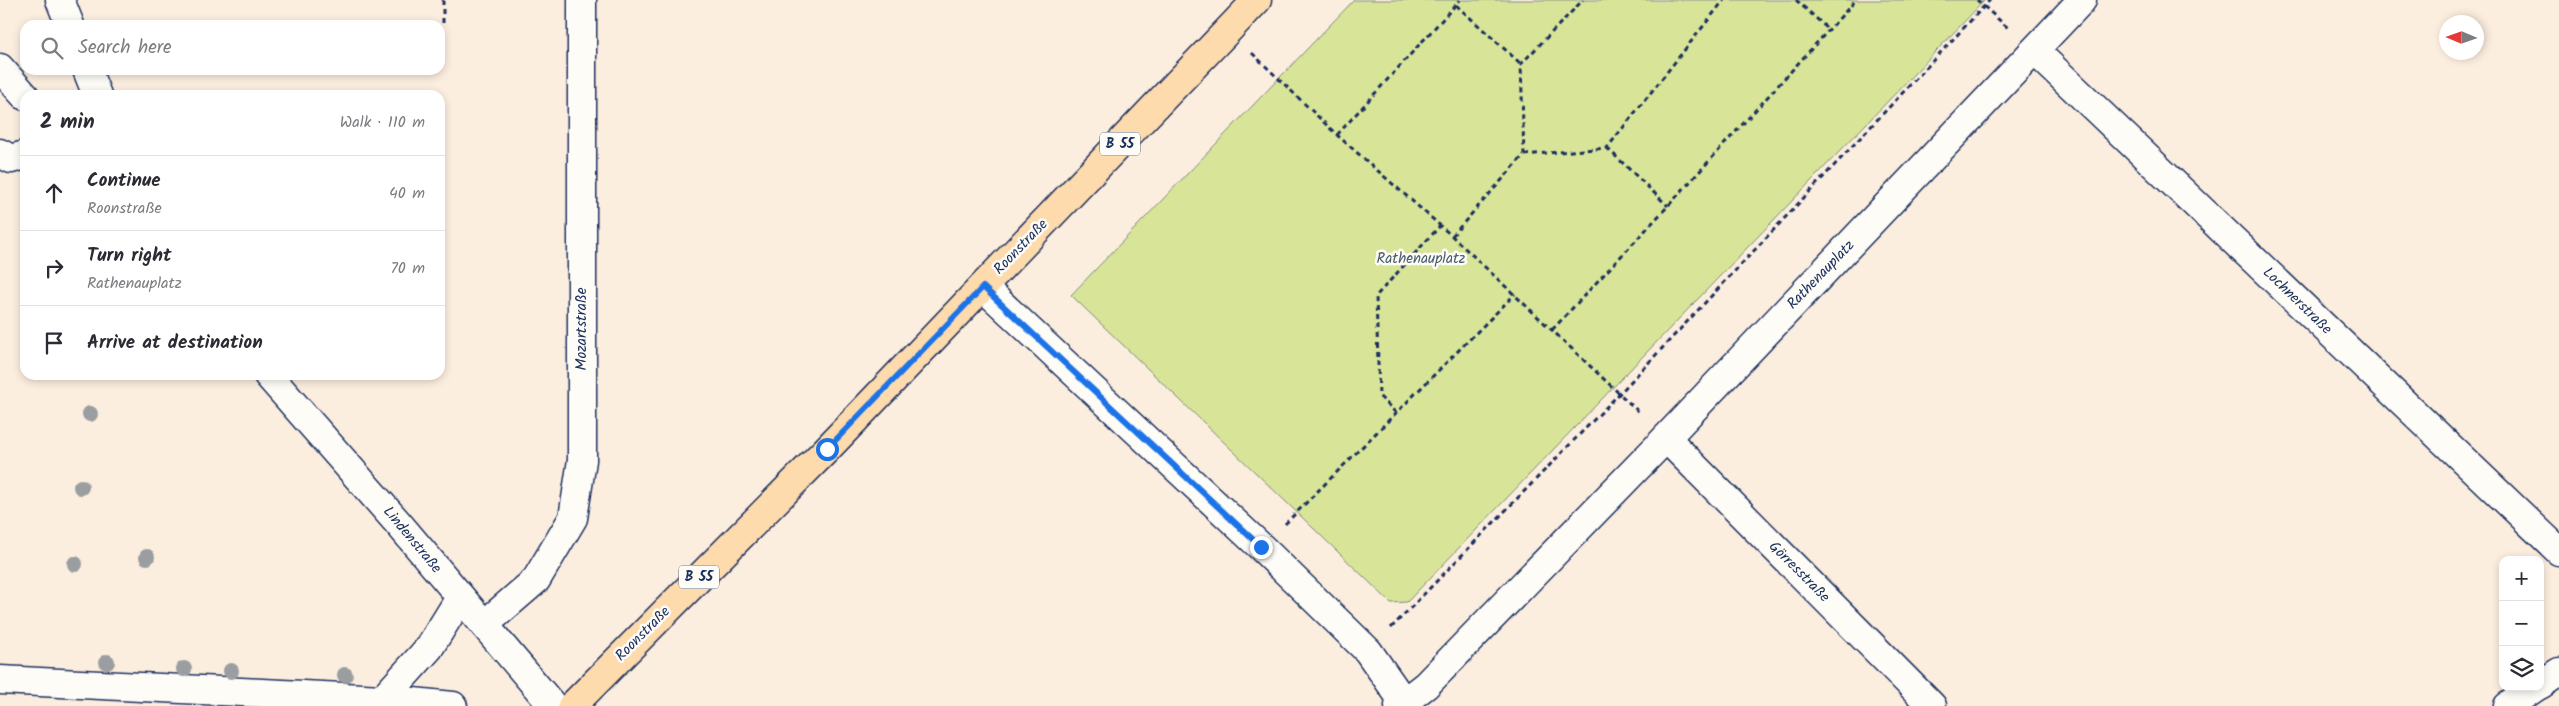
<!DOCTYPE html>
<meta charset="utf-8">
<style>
:root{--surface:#fff;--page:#f2f2f3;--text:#2b2b33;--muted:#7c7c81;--line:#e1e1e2}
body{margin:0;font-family:Kalam,sans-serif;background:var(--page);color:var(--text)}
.controls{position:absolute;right:15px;bottom:15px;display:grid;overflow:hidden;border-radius:10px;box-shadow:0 2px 8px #0003}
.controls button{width:45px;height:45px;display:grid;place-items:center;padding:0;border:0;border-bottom:1px solid var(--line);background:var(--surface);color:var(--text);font:25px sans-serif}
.compass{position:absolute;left:2439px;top:15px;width:45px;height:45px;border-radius:50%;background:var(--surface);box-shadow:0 2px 8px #0003;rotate:272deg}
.stop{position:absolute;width:15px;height:15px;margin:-11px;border:4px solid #1a73e8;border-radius:50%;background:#fff}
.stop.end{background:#1a73e8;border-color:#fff;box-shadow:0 1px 5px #0008}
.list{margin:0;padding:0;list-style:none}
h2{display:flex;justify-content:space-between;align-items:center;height:65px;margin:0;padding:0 20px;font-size:21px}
h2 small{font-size:16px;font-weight:400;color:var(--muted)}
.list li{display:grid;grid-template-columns:32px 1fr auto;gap:15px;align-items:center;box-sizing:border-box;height:75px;padding:0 20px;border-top:1px solid var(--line)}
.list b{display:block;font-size:19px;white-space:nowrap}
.list p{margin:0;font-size:16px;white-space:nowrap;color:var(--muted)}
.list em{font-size:16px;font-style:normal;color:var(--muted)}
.icon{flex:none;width:28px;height:28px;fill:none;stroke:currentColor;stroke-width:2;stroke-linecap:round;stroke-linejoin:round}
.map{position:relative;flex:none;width:2559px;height:706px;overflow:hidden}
.search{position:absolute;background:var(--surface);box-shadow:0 2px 8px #0003;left:20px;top:20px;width:425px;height:55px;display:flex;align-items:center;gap:12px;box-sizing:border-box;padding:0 18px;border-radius:15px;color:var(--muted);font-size:19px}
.panel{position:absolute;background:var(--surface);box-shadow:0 2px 8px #0003;left:20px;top:90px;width:425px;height:290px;border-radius:15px}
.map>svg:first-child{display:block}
</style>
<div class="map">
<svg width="2559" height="706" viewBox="0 0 2559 706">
<rect width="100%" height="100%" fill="#fceedf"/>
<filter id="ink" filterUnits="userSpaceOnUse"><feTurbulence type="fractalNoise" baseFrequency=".02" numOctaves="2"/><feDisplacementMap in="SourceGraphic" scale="10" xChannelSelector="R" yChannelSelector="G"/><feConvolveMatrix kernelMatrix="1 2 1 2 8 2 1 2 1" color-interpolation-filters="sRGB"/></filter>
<g filter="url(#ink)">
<!-- green -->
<polygon fill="#d8e598" stroke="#7a8a7b" points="1354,0 1985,0 1407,602 1391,603 1071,295"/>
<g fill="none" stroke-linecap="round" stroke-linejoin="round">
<!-- pedestrian casing -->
<g stroke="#1b2f5e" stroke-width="31">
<polyline id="pedestrian" points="0,68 25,96"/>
</g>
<!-- minor casing -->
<g stroke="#1b2f5e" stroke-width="31">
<g id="minor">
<polyline points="2035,51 2559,551"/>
<polyline points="0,153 11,159 25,155"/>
<polyline points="983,287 1261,547 1368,651 1403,701"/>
<polyline points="1666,438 1932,706"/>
<polyline points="485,624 536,580 573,518 582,460 582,0"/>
<polyline points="0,680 383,699 453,706"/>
<polyline points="2540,685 2559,672"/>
<polyline points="383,699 429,648 460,598"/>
<polyline points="1399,706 1426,685 1666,438 2082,0"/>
<polyline points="2508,706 2536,687"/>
</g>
</g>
<!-- secondary casing -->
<g stroke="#1b2f5e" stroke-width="31">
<g id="secondary">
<polyline points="60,0 70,25"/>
<polyline points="87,70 97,95"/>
<polyline points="268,375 398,523 553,706"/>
</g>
</g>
<!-- primary casing -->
<g stroke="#1b2f5e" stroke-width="31">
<polyline id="primary" points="572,706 827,449 1257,0"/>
</g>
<!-- path -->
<g stroke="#1b2f5e" stroke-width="3" stroke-dasharray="5 4" stroke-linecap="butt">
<polyline points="443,0 443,25"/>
<polyline points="1796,0 1828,29"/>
<polyline points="1977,0 2008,28"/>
<polyline points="1456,5 1521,64"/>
<polyline points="1252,53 1337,135 1452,236 1641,414"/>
<polyline points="1337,135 1460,0"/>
<polyline points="1607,148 1668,206"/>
<polyline points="1524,155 1607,148 1724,0"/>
<polyline points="1452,236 1524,155 1521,64 1583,0"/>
<polyline points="1552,330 1668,206 1856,0"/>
<polyline points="1396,413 1379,396 1376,296 1440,226"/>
<polyline points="1285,524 1515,294"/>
<polyline points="1391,628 1620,393 1990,0"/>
</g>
<!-- pedestrian -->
<use href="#pedestrian" stroke="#fdfcf7" stroke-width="28"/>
<!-- minor -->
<use href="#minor" stroke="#fdfcf7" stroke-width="28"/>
<!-- secondary -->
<use href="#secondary" stroke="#fdfcf7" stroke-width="28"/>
<!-- primary -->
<use href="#primary" stroke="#fedbac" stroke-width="28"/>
</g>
<!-- trees -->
<g fill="#9a9ea0">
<circle cx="90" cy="414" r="8"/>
<circle cx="81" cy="487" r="8"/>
<circle cx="147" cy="557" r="8"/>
<circle cx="75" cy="564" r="8"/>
<circle cx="107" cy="662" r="8"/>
<circle cx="184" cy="669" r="8"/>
<circle cx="231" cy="671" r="8"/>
<circle cx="345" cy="675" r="8"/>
</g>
</g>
<g fill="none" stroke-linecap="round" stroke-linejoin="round" filter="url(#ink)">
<!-- route -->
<polyline stroke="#1a73e8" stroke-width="6" points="827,449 983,287 1261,547"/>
</g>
<g text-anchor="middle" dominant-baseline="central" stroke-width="5" stroke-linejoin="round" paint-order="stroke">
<!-- shield labels -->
<g fill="#fdfcf7" stroke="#5f6c8c" stroke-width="1">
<rect x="1100" y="132.5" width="40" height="23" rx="4"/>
<rect x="679" y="565.5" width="40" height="23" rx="4"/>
</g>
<g font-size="14" font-weight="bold" fill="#1b2f5e">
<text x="1120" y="144">B 55</text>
<text x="699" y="577">B 55</text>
</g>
<!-- street labels -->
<g font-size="15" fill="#1b2f5e" stroke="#fdfcf7">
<text transform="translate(1021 247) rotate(-46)">Roonstraße</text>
<text transform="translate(1821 275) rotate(-46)">Rathenauplatz</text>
<text transform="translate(2297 301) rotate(44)">Lochnerstraße</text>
<text transform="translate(582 329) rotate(-90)">Mozartstraße</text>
<text transform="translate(412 540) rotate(50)">Lindenstraße</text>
<text transform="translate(1799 572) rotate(45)">Görresstraße</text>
<text transform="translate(643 634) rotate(-45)">Roonstraße</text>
</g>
<!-- park labels -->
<g font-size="15" fill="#4a5c6c" stroke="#fdfcf7">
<text x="1421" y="259">Rathenauplatz</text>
</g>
</g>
</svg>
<div class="controls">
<button>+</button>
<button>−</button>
<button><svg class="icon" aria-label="layers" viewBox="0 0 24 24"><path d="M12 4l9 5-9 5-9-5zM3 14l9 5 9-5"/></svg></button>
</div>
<svg class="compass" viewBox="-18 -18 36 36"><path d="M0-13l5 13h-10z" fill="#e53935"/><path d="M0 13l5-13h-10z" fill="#7c7c81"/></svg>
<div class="stop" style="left:827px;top:449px"></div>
<div class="stop end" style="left:1261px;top:547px"></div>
<div class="search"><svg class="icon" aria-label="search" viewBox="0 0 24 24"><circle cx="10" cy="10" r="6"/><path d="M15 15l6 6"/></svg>Search here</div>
<section class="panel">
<h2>2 min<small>Walk · 110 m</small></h2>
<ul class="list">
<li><svg class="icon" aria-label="ahead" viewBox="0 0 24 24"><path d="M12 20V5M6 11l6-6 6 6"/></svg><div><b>Continue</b><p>Roonstraße</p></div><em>40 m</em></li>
<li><svg class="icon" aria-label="right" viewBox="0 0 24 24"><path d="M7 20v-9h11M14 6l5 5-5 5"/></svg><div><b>Turn right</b><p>Rathenauplatz</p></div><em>70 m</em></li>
<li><svg class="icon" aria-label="arrive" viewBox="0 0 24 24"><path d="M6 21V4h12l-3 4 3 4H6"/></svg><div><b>Arrive at destination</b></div></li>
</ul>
</section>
</div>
